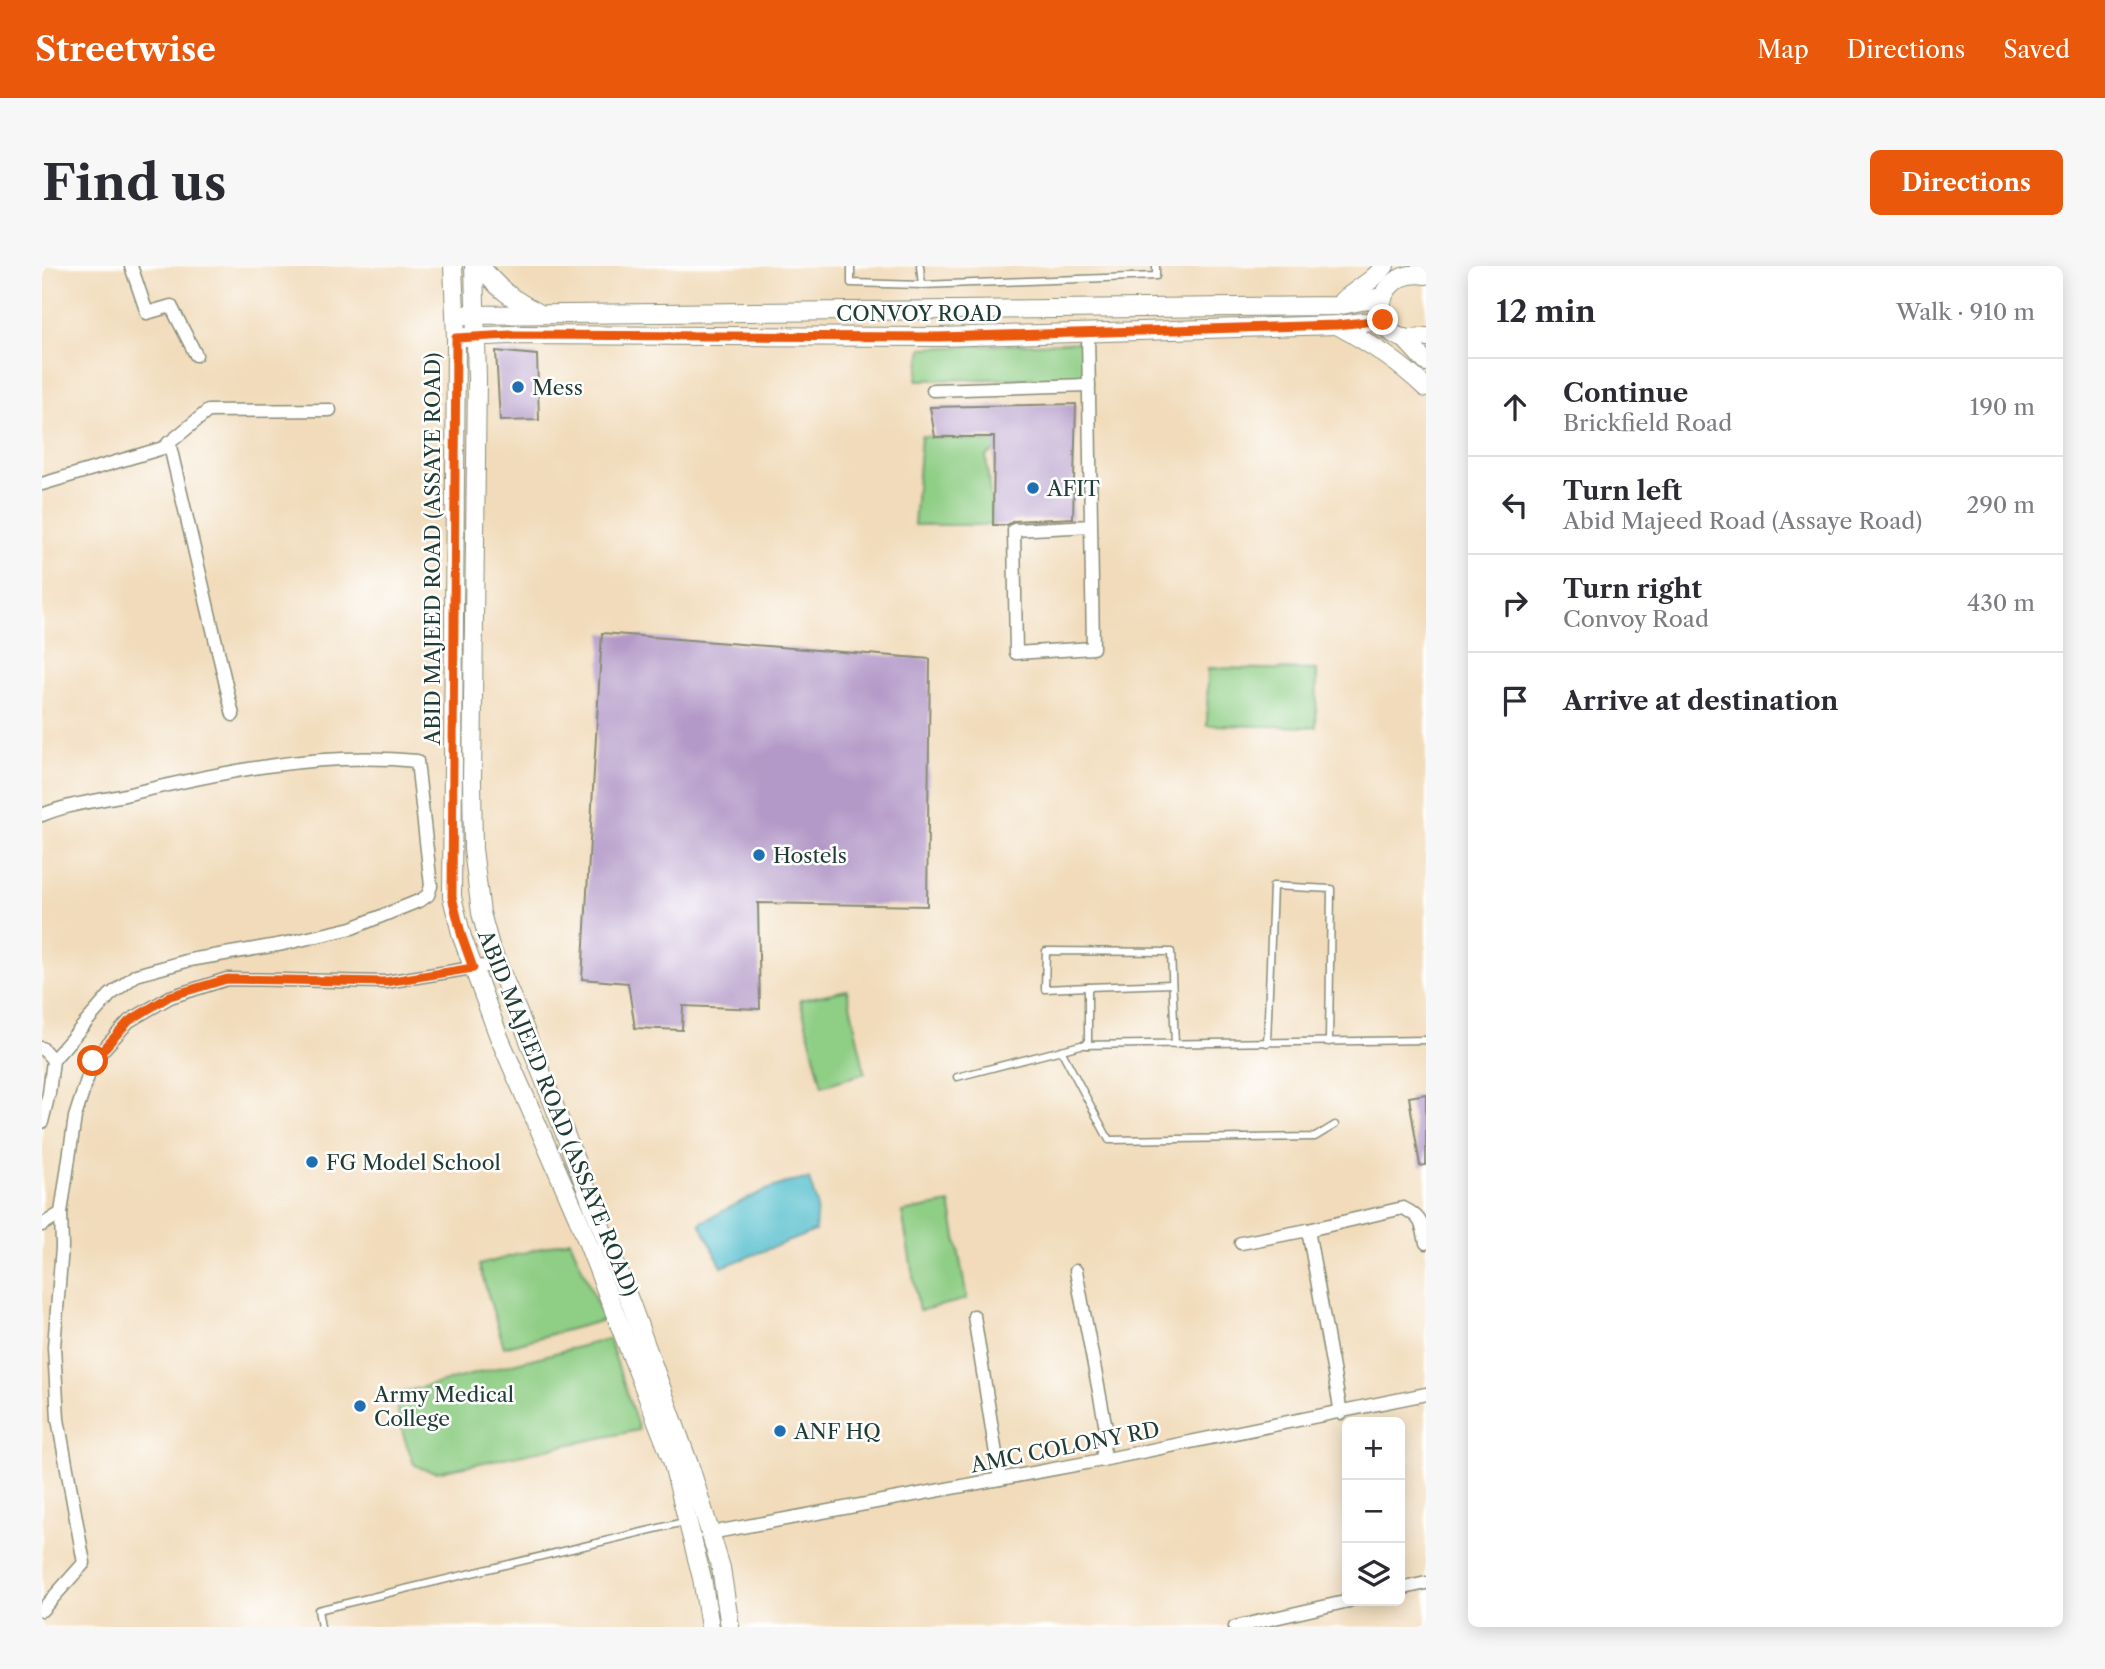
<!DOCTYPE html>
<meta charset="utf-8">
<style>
:root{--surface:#fff;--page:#f7f7f7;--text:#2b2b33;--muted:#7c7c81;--line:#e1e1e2;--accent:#ea580c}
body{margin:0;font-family:"Libre Caslon Text",serif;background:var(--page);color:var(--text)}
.controls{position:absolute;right:21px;bottom:21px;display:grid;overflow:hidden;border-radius:10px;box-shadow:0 4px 18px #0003}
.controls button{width:63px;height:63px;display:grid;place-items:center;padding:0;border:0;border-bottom:2px solid var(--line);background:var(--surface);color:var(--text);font:35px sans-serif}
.stop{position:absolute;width:21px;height:21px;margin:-16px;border:5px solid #ea580c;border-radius:50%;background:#fff}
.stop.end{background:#ea580c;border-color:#fff;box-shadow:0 2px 7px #0008}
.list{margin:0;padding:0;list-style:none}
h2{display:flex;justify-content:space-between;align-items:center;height:91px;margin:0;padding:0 28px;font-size:30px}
h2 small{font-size:23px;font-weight:400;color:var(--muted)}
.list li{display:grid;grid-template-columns:46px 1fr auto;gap:21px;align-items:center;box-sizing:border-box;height:98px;padding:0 28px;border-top:2px solid var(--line)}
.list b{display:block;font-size:26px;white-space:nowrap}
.list p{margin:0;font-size:23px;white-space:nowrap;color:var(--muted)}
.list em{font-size:23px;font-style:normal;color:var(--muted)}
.icon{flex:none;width:38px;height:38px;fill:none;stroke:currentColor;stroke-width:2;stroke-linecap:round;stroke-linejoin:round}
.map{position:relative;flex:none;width:1384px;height:1361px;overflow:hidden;border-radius:10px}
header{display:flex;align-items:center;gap:42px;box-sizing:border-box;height:98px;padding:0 35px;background:var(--accent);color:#fff}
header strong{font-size:33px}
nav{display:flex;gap:38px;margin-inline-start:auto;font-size:24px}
.intro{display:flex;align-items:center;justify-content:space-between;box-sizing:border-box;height:168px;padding:0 42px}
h1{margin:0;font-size:49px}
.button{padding:18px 32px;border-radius:10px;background:var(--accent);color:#fff;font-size:24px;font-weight:700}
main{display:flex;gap:42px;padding:0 42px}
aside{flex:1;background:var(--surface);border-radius:10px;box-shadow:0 4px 18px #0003}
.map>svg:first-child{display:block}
</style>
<header>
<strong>Streetwise</strong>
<nav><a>Map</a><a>Directions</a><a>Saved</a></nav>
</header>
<div class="intro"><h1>Find us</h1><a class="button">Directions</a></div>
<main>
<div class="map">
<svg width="1384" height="1361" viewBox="0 0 1384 1361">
<rect width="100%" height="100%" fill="#fff"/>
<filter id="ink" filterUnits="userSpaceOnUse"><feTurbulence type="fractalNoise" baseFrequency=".0143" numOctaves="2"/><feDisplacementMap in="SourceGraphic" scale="14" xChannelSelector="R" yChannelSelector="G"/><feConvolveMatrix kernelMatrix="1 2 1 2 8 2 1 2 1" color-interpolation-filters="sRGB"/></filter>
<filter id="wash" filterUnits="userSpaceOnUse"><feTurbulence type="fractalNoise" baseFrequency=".00686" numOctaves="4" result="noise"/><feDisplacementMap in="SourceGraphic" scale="28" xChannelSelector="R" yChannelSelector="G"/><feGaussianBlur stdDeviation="1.57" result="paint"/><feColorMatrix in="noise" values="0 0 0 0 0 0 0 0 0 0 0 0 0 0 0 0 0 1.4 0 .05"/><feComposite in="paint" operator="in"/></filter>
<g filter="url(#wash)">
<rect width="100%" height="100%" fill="#f1dbba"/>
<!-- green -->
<g fill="#8fce85" stroke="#57865c" stroke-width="2">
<polygon points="1043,76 1047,112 875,114 880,82"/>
<polygon points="879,170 962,177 966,189 952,185 944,190 951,259 872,259"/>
<polygon points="1166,402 1275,404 1274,461 1165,459"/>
<polygon points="805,724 823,807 780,820 758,734"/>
<polygon points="908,937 925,1033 877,1045 860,946"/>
<polygon points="528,974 562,1054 462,1081 437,999"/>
<polygon points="567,1073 597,1164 394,1206 381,1203 372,1198 362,1171 355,1142 358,1127"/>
</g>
<!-- water -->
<path fill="#52becc" stroke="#387e80" stroke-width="2" d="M767 913 775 938 773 965 680 1001 658 957C690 941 732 915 767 913Z"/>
<g id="blocks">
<!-- building -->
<g fill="#b399c7">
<polygon points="454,85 495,89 497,154 458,155"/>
<polygon points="1034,138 1031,252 972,255 965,259 951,259 952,171 893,171 888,141"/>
<polygon points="560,367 888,393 885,640 716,637 718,743 641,740 640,764 593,762 586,717 540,713"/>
<polygon points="1384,828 1384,899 1378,900 1367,831"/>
</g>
</g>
</g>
<g filter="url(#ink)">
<use href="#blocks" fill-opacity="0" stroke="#888c77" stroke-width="2"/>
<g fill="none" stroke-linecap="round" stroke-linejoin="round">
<!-- service casing -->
<g stroke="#888c77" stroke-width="9">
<g id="service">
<polyline points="809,0 809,17 880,19"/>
<polyline points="878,0 880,19 1114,10 1114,0"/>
<polyline points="1046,721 1130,718"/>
<polyline points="1225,777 1231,620 1289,623 1287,776"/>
<polyline points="1046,779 1046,721 1003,723 1004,685 1129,686 1133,778"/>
<polyline points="1019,784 1067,874 1273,871 1293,859"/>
<polyline points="915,811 1039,779 1384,774"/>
<polyline points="279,1361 276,1344 642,1256"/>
</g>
</g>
<!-- minor casing -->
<g stroke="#888c77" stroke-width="15">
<g id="minor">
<polyline points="89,0 105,47 129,40 154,89"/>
<polyline points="1046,67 1051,382 974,387 972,264 1049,260"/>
<polyline points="891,124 1047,119"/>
<polyline points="127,176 191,449"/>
<polyline points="0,218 121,182 166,145 288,144"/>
<path d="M0 549C26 538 56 535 83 529 179 506 277 485 375 495L389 620 386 629 379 634 310 662 241 678 148 694 94 709 68 729 11 794 0 782"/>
<polyline points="0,856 7,827 11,794"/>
<polyline points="0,959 19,947"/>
<polyline points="1266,964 1299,1147"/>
<path d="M1199 977 1266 964 1361 942C1380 951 1380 958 1384 977"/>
<polyline points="1034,1005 1064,1162 1060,1194"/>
<polyline points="932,1050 958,1213"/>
<polyline points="668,1267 1060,1194 1384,1128"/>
<polyline points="1358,1323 1384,1317"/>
<polyline points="0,1344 42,1297 16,1153 12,1081 20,981 19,947 33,851 51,795 87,755 128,731 185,713 344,716 455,698"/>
<polyline points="1193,1361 1307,1335"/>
</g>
</g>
<!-- secondary casing -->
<g stroke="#888c77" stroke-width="20">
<g id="secondary">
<polyline points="411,0 414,72 410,631 420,671 457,771 536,952 630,1194 660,1312 668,1361"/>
<polyline points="432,0 435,113 430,514 431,583 439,647 448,680 479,754 590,1041 649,1204 679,1302 688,1361"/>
<path d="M439 0C454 22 472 34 495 46"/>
<path d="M1384 9C1326 0 1323 87 1384 71"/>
<polyline points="1300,35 1330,13 1343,0"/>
<polyline points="423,49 1295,40 1339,31"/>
<path d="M1295 59C1328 77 1357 96 1384 122"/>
<polyline points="424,71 468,69 897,71 1295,59 1341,54"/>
<polyline points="1362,72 1384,96"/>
</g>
</g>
<!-- service -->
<use href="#service" stroke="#fff" stroke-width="6"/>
<!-- minor -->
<use href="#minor" stroke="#fff" stroke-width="12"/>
<!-- secondary -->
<use href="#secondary" stroke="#fff" stroke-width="18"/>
</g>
</g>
<g fill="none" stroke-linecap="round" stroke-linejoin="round" filter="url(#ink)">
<!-- route -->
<polyline stroke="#ea580c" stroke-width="9" points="51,795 87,755 128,730 185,713 344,716 431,702 420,671 410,631 414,72 468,69 897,71 1295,59 1341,54"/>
</g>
<!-- markers -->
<g fill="#1f6fb2" stroke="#fff" stroke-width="2.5">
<circle cx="476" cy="121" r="7"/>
<circle cx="991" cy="222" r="7"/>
<circle cx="717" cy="589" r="7"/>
<circle cx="270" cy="896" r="7"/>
<circle cx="318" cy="1140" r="7"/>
<circle cx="738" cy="1165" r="7"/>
</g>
<g text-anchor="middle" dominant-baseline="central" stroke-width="5" stroke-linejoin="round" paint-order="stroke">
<!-- street labels -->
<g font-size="21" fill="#1f3d34" stroke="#fff">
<text x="877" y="47">CONVOY ROAD</text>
<text transform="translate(390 283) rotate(-90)">ABID MAJEED ROAD (ASSAYE ROAD)</text>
<text transform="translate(516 847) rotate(68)">ABID MAJEED ROAD (ASSAYE ROAD)</text>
<text transform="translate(1023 1181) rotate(-11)">AMC COLONY RD</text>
</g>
<!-- poi labels -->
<g font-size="21" fill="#1f3d34" stroke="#fff" text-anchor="start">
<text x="490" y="121">Mess</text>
<text x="1005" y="222">AFIT</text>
<text x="731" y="589">Hostels</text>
<text x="284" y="896">FG Model School</text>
<text x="332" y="1128">Army Medical<tspan x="332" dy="24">College</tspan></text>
<text x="752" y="1165">ANF HQ</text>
</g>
</g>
</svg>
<div class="controls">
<button>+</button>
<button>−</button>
<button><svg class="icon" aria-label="layers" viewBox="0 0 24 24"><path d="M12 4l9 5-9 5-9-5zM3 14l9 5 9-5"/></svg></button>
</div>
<div class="stop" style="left:51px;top:795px"></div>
<div class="stop end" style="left:1341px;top:54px"></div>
</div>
<aside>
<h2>12 min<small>Walk · 910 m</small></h2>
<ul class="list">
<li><svg class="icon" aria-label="ahead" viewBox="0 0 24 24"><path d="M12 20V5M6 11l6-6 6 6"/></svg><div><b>Continue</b><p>Brickfield Road</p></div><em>190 m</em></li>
<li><svg class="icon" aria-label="left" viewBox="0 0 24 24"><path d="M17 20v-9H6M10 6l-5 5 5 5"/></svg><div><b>Turn left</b><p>Abid Majeed Road (Assaye Road)</p></div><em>290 m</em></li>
<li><svg class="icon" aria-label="right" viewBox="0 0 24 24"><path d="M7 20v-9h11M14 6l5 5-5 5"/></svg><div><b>Turn right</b><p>Convoy Road</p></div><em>430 m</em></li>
<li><svg class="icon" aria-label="arrive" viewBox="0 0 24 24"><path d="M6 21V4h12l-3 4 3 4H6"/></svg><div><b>Arrive at destination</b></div></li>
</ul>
</aside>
</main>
